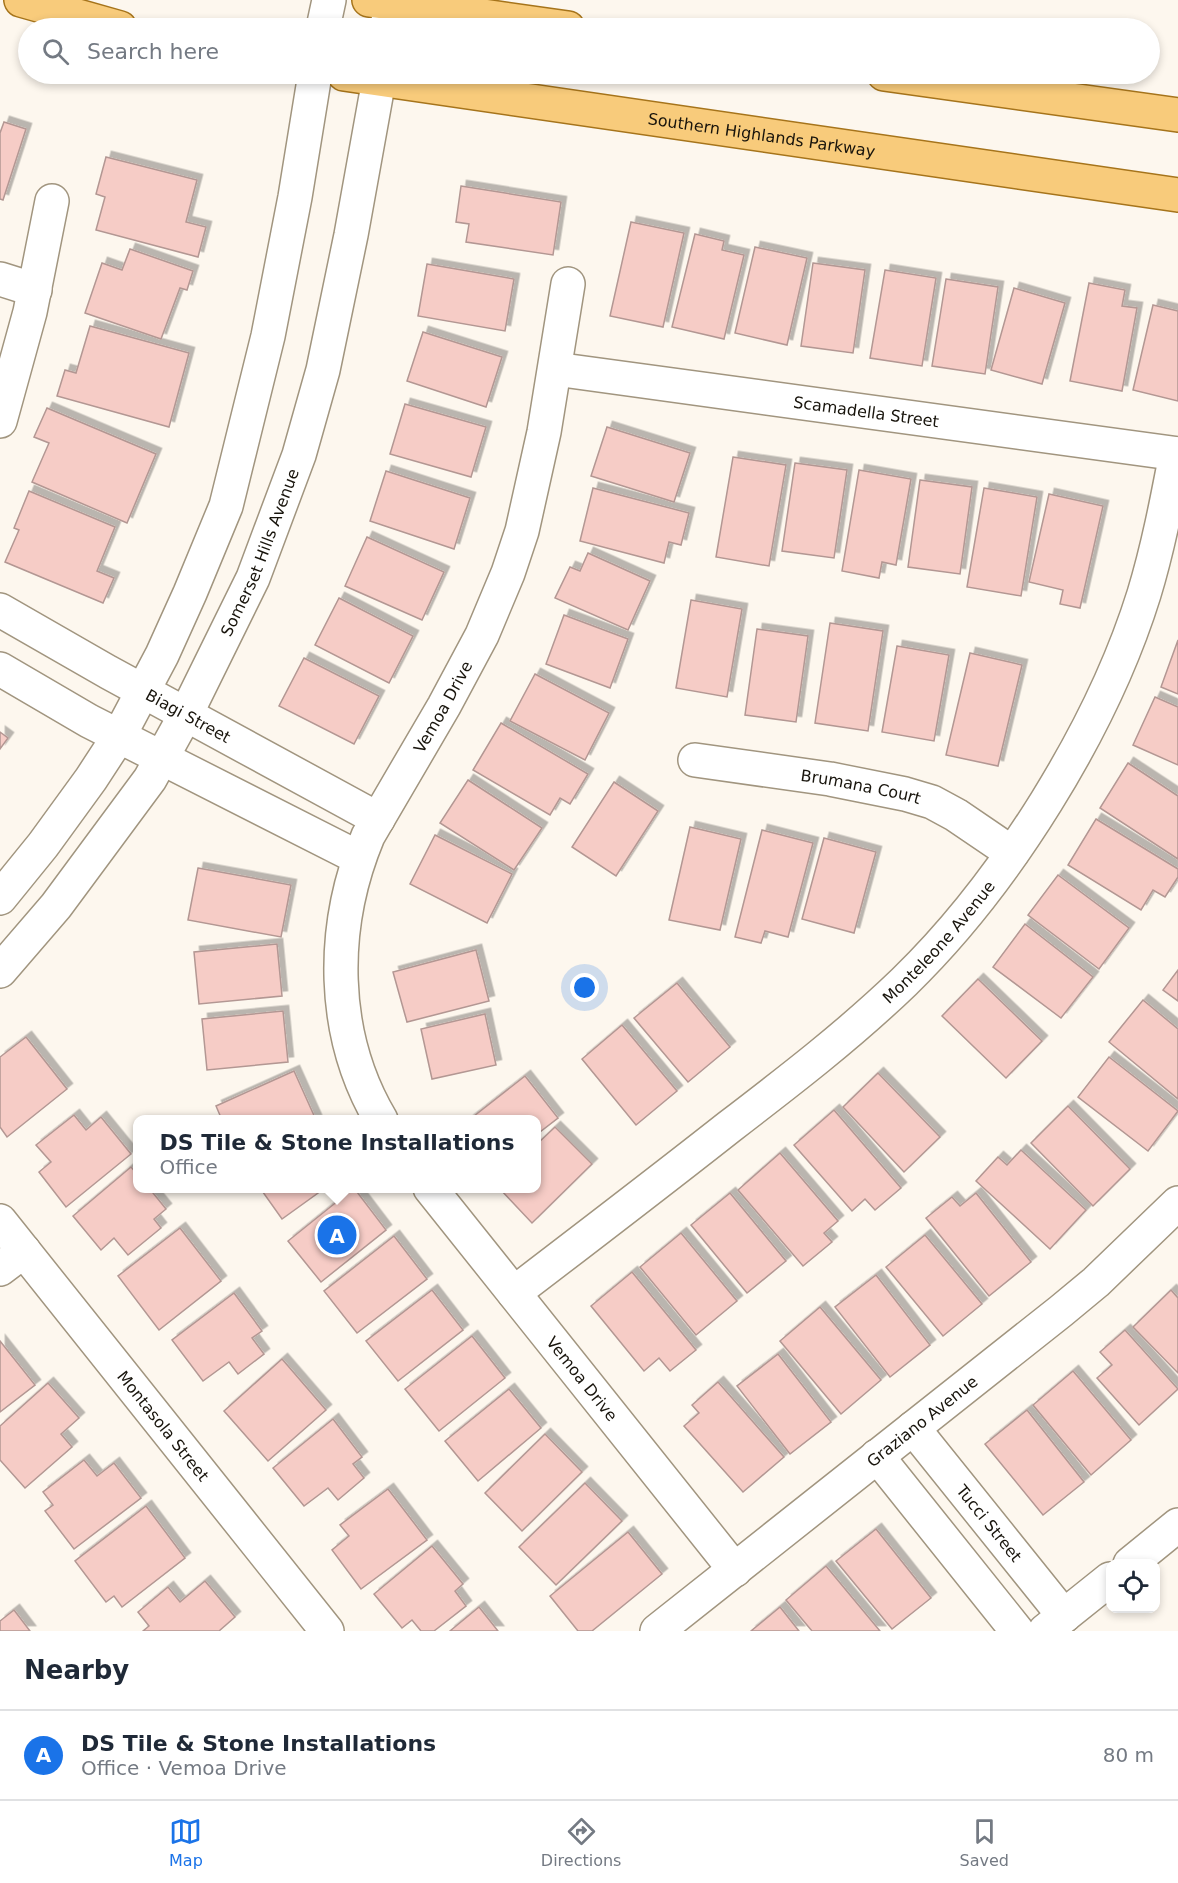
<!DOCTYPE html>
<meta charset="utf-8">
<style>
:root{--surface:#fff;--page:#f2f2f3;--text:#1f2937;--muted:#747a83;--line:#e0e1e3;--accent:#1a73e8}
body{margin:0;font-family:"DejaVu Sans",sans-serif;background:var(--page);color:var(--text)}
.controls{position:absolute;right:18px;bottom:18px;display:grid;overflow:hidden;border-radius:12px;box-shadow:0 3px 9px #0003}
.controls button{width:54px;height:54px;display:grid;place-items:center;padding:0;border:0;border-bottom:2px solid var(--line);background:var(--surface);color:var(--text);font:30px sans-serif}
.you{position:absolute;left:585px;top:988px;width:21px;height:21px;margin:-15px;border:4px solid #fff;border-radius:50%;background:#1a73e8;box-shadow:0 0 0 9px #1a73e833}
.badge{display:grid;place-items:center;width:39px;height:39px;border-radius:50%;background:var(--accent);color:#fff;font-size:20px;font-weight:700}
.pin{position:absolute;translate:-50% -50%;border:3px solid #fff;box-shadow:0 2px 6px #0006}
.popup{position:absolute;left:133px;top:1115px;width:408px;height:78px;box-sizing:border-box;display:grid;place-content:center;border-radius:12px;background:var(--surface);filter:drop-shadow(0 2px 4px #0005);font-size:20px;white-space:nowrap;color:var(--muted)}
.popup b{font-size:22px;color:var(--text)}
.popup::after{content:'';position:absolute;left:50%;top:100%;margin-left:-12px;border:12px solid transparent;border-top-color:var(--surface)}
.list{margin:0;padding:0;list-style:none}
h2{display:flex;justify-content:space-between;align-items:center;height:78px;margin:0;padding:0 24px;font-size:26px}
h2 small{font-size:20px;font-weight:400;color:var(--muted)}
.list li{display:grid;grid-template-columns:39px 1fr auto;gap:18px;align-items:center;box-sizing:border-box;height:90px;padding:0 24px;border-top:2px solid var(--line)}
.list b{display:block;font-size:22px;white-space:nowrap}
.list p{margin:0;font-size:20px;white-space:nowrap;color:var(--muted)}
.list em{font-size:20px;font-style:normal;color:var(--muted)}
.icon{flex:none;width:33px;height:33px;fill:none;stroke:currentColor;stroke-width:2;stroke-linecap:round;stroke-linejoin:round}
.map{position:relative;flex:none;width:1178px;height:1631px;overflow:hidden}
.search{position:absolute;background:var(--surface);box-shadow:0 3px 9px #0003;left:18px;right:18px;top:18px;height:66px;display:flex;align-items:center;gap:15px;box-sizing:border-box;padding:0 21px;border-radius:33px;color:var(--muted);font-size:22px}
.sheet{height:168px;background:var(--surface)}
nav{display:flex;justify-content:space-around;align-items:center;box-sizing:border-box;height:84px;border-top:2px solid var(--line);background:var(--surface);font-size:16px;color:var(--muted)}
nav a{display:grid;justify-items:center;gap:3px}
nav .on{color:var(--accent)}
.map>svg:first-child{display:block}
</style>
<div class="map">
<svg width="1178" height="1631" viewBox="0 0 1178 1631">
<defs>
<filter id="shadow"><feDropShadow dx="5.5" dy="-5.5" stdDeviation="0" flood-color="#0004"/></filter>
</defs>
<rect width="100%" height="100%" fill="#fdf7ee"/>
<!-- building -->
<g fill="#f6ccc6" stroke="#b39793" stroke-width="1.5" filter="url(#shadow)">
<polygon points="4,122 26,129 3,200 0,199 0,133"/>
<polygon points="106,157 197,180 186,222 206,227 198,257 96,230 105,197 96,194"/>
<polygon points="461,186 561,202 553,255 466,242 469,224 456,222"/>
<polygon points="631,222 684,233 663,327 610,316"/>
<polygon points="695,234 724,241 722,250 744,255 724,339 672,327"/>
<polygon points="755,247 807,258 787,345 735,333"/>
<polygon points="130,249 193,271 187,290 180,288 161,339 85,313 102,263 122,270"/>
<polygon points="813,263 865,270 853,353 801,346"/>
<polygon points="427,264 514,279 505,331 418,316"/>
<polygon points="885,270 936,278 922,366 870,358"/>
<polygon points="946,279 998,287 985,374 932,366"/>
<polygon points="1089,283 1125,290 1122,306 1137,308 1122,391 1070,381"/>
<polygon points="1014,288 1065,303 1042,384 991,370"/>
<polygon points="1153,305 1178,311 1178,401 1133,390"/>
<polygon points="90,326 189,353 169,427 57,396 65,370 76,373"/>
<polygon points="423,332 502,357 486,407 407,381"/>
<polygon points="405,404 486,427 471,477 390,454"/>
<polygon points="47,408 156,454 127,523 32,482 49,443 34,437"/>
<polygon points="607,427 690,453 674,502 591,476"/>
<polygon points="733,457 786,465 769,566 716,557"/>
<polygon points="795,463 847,470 834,558 782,551"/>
<polygon points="859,470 911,479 896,565 882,562 879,578 842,571"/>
<polygon points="386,471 470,498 454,549 370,521"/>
<polygon points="920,480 972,487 960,574 908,567"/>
<polygon points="593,488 689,513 681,545 669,542 664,563 580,541"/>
<polygon points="984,488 1037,497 1021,596 967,587"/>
<polygon points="29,491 115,527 97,571 114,578 103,603 5,562 19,530 14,528"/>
<polygon points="1049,494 1103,506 1080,608 1060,604 1063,590 1029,582"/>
<polygon points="367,537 444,572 422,620 345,586"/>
<polygon points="588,553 650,581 628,630 555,598 570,567 580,571"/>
<polygon points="339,598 413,636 389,683 315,645"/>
<polygon points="691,600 742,609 727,697 676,688"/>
<polygon points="564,615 628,639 610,688 546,664"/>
<polygon points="830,623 883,631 868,731 815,723"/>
<polygon points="757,629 808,636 796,722 745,715"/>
<polygon points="1178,640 1178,694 1161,687"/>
<polygon points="897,646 949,655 934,741 882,732"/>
<polygon points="970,653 1022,665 998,766 946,755"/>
<polygon points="304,658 379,696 354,744 279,706"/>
<polygon points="535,674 609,713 585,760 510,721"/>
<polygon points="1155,697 1178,707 1178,765 1133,745"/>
<polygon points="501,723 588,774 570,804 560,798 550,815 473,770"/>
<polygon points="0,732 8,738 0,749"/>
<polygon points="1128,763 1178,796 1178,859 1100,808"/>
<polygon points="468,780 542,828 514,870 440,823"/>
<polygon points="614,782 658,811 616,876 572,847"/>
<polygon points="1096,819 1178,869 1178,877 1165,897 1153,890 1141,910 1068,865"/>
<polygon points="690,827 741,839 720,930 669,920"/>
<polygon points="762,830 813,843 788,937 765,931 761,943 735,937"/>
<polygon points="435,835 512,874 487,923 410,884"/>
<polygon points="824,838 876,852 854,933 802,919"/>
<polygon points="198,868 291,885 281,937 188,920"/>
<polygon points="1058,875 1129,928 1099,969 1028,915"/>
<polygon points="1025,924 1093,977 1061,1018 993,967"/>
<polygon points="277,944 282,996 199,1004 194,952"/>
<polygon points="476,950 489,1001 407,1022 393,972"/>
<polygon points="1178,970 1178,1001 1163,990"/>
<polygon points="978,979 1042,1041 1006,1078 942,1016"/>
<polygon points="677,983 730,1047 688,1082 634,1018"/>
<polygon points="1143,1000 1178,1029 1178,1099 1109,1042"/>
<polygon points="283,1011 288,1062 207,1070 202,1019"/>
<polygon points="485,1014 496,1065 432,1079 421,1029"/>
<polygon points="622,1025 677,1091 636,1125 582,1059"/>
<polygon points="26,1037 67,1089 7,1137 0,1127 0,1057"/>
<polygon points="1109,1057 1178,1111 1148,1151 1078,1097"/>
<polygon points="294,1071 316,1120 222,1120 216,1106"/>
<polygon points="878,1073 940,1137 904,1172 843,1107"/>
<polygon points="525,1076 558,1118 536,1135 536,1120 469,1120"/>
<polygon points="1068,1106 1130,1169 1093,1206 1031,1143"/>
<polygon points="834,1110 901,1188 875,1210 865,1199 852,1211 794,1145"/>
<polygon points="74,1115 86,1130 101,1117 131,1154 66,1207 39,1172 51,1162 36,1145"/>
<polygon points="555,1127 592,1164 532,1223 499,1188 536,1188 536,1145"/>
<polygon points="1021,1150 1086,1210 1050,1249 976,1181 998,1157 1007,1165"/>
<polygon points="780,1153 838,1221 824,1233 832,1242 803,1266 738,1190"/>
<polygon points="131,1167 138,1175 138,1188 149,1188 166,1209 154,1219 161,1228 128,1255 114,1238 101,1250 73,1216"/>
<polygon points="260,1188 325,1188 282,1219"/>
<polygon points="354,1188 386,1230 321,1282 288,1241"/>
<polygon points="730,1193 786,1261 747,1293 691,1225"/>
<polygon points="976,1193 1031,1262 989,1296 926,1218 952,1197 960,1206"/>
<polygon points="180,1228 221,1281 159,1330 118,1276"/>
<polygon points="681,1233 737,1301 696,1335 640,1267"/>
<polygon points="925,1235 982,1304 943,1336 886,1267"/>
<polygon points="394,1236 427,1279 357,1333 324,1291"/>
<polygon points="632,1272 696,1350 670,1371 659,1358 644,1371 591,1306"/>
<polygon points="876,1275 930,1345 890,1377 835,1307"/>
<polygon points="432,1290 463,1330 398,1381 366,1341"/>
<polygon points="1171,1290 1178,1298 1178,1373 1133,1327"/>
<polygon points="234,1293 262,1331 252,1338 264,1354 238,1374 229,1362 203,1381 172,1340"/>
<polygon points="820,1307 881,1380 841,1414 780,1341"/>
<polygon points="1125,1330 1178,1389 1139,1425 1097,1378 1112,1365 1100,1352"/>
<polygon points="472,1336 505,1378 439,1431 405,1389"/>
<polygon points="0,1341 35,1385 0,1412"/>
<polygon points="778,1354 831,1422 790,1454 737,1386"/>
<polygon points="282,1359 326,1410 268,1461 224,1411"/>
<polygon points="1073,1371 1131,1440 1091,1475 1033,1405"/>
<polygon points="718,1382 784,1457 743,1492 684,1426 699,1413 692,1405"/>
<polygon points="48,1383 79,1418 61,1434 72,1447 25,1488 0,1460 0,1426"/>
<polygon points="509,1389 541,1428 478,1481 445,1441"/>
<polygon points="1027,1410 1084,1482 1043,1515 985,1444"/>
<polygon points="333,1419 362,1457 353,1464 364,1478 338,1500 328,1488 304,1506 273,1468"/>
<polygon points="545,1434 582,1472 522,1531 485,1493"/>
<polygon points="84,1460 97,1476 114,1463 141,1498 74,1549 45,1511 53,1505 43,1492"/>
<polygon points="585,1483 622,1521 556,1585 519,1547"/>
<polygon points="388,1489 427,1540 361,1589 332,1550 349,1536 340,1525"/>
<polygon points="146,1506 185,1558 122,1607 114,1596 106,1602 75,1561"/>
<polygon points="876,1529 931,1598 892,1629 836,1561"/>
<polygon points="628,1532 662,1574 592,1631 578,1631 550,1596"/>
<polygon points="432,1546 463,1584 455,1591 466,1606 434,1631 421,1631 412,1620 402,1628 374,1594"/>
<polygon points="826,1566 880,1631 812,1631 786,1600"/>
<polygon points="205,1581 235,1617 219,1631 143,1631 149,1626 138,1612 168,1587 180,1602"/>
<polygon points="479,1607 498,1631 450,1631"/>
<polygon points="780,1607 799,1631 751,1631"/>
<polygon points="14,1610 30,1631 0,1631 0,1621"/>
</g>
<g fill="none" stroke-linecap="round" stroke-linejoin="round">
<!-- minor casing -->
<g stroke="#a1957f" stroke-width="36">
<g id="minor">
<polyline points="0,279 35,290"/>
<path id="s1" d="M555 369 1178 454"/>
<polyline points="0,421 30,312 52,201"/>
<path id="s2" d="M0 610 108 672 378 819"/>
<polyline points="0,669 89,721 359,858"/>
<path id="s3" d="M695 760 830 779 905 794 932 802 956 815 1012 853"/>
<path id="s4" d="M381 1120C330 1034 330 927 368 836L444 706 482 635 508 573 522 531 544 432 568 284"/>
<path id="s5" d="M430 1188 735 1570"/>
<path id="s6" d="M0 1221 327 1631"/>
<polyline points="0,1269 24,1251"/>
<path id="s7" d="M514 1293C586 1238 658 1183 729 1127 789 1081 849 1035 904 982 1005 884 1102 729 1144 594 1158 548 1167 501 1176 454"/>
<path id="s8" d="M913 1428 1064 1616"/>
<polyline points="877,1456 1017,1631"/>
<path id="s9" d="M657 1631 1061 1311 1096 1282 1178 1203"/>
</g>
</g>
<!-- tertiary casing -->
<g stroke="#a1957f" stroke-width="36">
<g id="tertiary">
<polyline points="1130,1564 1178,1525"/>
<polyline points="1045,1631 1110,1579"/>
</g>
</g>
<!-- secondary casing -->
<g stroke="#a1957f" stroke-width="36">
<g id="secondary">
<polyline points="323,28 329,0"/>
<polyline points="387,28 391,0"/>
<polyline points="0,898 43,845 91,779 119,736 162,655 190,593 226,506 268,336 295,197 315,74"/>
<path id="s10" d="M0 971 56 906 150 779 186 714 253 578 299 455 323 370 351 235 380 74"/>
</g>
</g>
<!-- primary casing -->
<g stroke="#a6741b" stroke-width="36">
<g id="primary">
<polyline points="21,0 120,28"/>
<polyline points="369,0 568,28"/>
<path id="s11" d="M344 74 1178 195"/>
<polyline points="884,74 1178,115"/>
</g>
</g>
<!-- minor -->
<use href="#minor" stroke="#fff" stroke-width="33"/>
<!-- tertiary -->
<use href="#tertiary" stroke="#fff" stroke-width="33"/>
<!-- secondary -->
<use href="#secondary" stroke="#fff" stroke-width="33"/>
<!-- primary -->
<use href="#primary" stroke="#f8cb7b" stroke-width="33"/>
</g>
<g text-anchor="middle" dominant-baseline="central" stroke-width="4.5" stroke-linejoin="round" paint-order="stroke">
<!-- street labels -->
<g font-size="16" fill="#18140c" stroke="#fff">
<text stroke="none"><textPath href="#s11" startOffset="422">Southern Highlands Parkway</textPath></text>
<text stroke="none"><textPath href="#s1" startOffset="314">Scamadella Street</textPath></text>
<text stroke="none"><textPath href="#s10" startOffset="496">Somerset Hills Avenue</textPath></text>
<text stroke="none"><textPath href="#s4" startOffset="444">Vemoa Drive</textPath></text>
<text stroke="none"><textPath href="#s2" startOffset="216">Biagi Street</textPath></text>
<text stroke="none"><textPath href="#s3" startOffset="168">Brumana Court</textPath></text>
<text stroke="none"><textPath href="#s7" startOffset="552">Monteleone Avenue</textPath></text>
<text stroke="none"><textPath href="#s5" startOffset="244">Vemoa Drive</textPath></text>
<text stroke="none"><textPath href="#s9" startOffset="338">Graziano Avenue</textPath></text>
<text stroke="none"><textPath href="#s6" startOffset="262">Montasola Street</textPath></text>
<text stroke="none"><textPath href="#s8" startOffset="122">Tucci Street</textPath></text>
</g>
</g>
</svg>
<div class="controls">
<button><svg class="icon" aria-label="locate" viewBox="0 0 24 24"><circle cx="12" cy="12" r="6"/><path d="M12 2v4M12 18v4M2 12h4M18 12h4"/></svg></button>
</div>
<div class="you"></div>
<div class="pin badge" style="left:337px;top:1235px">A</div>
<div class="popup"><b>DS Tile &amp; Stone Installations</b>Office</div>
<div class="search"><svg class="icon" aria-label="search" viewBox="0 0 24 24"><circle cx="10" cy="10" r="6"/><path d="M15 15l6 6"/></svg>Search here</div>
</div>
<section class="sheet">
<h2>Nearby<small></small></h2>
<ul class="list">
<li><span class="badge">A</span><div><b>DS Tile &amp; Stone Installations</b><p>Office · Vemoa Drive</p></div><em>80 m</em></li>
</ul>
</section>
<nav>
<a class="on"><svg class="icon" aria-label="map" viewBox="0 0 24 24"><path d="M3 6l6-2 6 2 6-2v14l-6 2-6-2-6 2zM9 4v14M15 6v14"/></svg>Map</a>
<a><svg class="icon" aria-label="directions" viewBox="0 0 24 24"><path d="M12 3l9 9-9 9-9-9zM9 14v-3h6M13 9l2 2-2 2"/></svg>Directions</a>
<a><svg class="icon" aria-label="saved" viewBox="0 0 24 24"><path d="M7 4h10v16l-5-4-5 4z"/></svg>Saved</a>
</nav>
